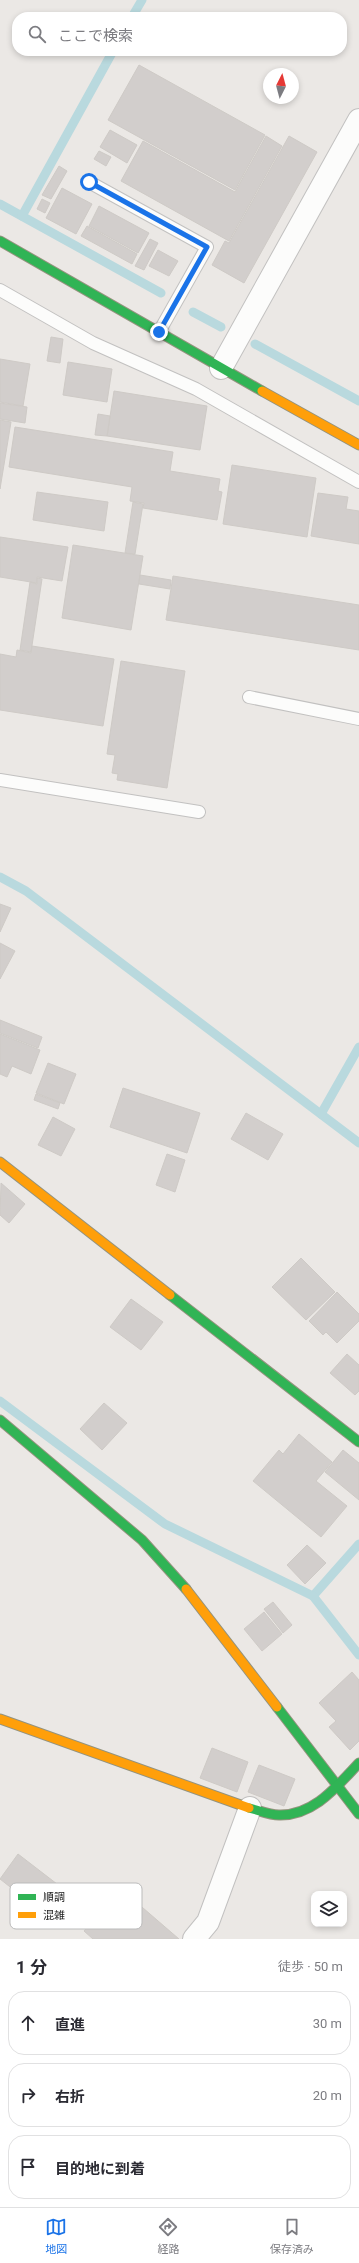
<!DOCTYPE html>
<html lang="ja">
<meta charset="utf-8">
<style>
:root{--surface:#fff;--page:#f7f7f7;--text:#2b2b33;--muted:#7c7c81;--line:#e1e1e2;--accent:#1a73e8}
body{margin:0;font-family:Roboto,"Noto Sans JP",sans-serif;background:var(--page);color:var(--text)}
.controls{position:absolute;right:12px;bottom:12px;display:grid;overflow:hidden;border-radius:8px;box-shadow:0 2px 6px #0003}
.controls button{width:36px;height:36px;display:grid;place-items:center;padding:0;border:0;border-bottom:1px solid var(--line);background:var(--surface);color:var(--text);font:20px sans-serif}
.compass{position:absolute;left:263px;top:68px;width:36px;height:36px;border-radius:50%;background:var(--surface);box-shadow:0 2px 6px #0003;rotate:6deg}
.stop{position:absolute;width:12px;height:12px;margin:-9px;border:3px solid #1a73e8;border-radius:50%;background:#fff}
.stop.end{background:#1a73e8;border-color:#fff;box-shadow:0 1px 4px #0008}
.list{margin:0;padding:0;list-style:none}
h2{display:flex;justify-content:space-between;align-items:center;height:52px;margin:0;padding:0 16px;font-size:17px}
h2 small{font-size:13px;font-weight:400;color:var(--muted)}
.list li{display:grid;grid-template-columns:26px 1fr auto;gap:12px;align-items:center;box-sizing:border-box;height:64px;margin:0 8px 8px;padding:0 8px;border:1px solid var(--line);border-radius:16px}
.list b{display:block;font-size:15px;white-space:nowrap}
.list em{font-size:13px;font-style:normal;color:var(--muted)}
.icon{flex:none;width:22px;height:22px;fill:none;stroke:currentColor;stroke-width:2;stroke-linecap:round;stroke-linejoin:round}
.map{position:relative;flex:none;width:359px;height:1939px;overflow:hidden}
.search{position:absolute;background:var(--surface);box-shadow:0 2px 6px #0003;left:12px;right:12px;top:12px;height:44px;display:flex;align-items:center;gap:10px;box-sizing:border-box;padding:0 14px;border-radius:16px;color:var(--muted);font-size:15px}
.sheet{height:268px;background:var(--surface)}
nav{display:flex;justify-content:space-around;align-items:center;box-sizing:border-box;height:56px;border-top:1px solid var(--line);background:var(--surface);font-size:11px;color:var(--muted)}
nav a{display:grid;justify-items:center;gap:2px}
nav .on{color:var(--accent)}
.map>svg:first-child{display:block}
</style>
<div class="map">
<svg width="359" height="1939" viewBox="0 0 359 1939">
<rect width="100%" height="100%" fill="#ebe8e5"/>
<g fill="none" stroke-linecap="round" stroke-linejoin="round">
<!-- stream -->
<g stroke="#b9d9de" stroke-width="9">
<polyline points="132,17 142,0"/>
<polyline points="0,204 161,293"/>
<polyline points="22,216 113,51"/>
<polyline points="193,312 221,327"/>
<polyline points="255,344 359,401"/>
<polyline points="0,877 26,891 359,1143"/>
<polyline points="321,1114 359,1047"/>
<polyline points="0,1401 165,1524 313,1596 359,1544"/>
<polyline points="313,1596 359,1655"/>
</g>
</g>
<!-- building -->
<g fill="#d2cecc" stroke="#cecac6">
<polygon points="139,65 265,135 235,190 108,120"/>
<polygon points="110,130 137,145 127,163 100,147"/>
<polygon points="266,136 282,146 229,241 121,181 143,141 235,192"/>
<polygon points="289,136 317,152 244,283 212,265 225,241 229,243"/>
<polygon points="99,151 111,157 106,166 94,159"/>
<polygon points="59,166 67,171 51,199 42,195"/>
<polygon points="62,188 92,204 76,234 46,218"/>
<polygon points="42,199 50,203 45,213 37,209"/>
<polygon points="99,206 149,233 138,253 89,226"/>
<polygon points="87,226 137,254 132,264 81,236"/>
<polygon points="150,239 158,243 144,270 135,266"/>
<polygon points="158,250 178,261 169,276 149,266"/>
<polygon points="51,337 63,339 60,363 47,361"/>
<polygon points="0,359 30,364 23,406 0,402"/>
<polygon points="68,362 112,369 107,402 63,395"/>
<polygon points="114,391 207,406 200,450 107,436"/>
<polygon points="0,403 27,407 25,423 0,419"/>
<polygon points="98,414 110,416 107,436 95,435"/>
<polygon points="0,420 11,422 0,489"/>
<polygon points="15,427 173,452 170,471 220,479 218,491 222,492 217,520 143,508 144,503 130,501 132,487 9,467"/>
<polygon points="232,465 316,478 307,537 223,524"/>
<polygon points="37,492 108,502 104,531 33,520"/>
<polygon points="318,493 348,497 346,509 359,511 359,544 311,536"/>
<polygon points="133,502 143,504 135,554 125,553"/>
<polygon points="0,537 68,547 62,581 37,577 37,583 0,577"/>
<polygon points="73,545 143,556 131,630 62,618"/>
<polygon points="140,575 171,580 170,589 139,584"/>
<polygon points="173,576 359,605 359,650 166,620"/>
<polygon points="37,578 42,579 31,652 20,650 30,582 37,584"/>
<polygon points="32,646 114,659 103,726 0,710 0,654 16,657 17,650 31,653"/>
<polygon points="121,661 185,671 167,788 117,780 118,774 112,773 115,755 107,754"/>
<polygon points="0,904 11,908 0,932"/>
<polygon points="0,943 15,951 0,979"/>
<polygon points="0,1020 42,1037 38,1048 0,1033"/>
<polygon points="0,1034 40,1050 31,1074 12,1066 7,1077 0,1074"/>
<polygon points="48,1063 76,1074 64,1104 36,1093"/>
<polygon points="123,1088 200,1113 187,1153 110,1127"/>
<polygon points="36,1094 60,1103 58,1109 34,1100"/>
<polygon points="246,1113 283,1134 268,1160 231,1139"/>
<polygon points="53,1117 75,1129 61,1156 38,1145"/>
<polygon points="167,1154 185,1160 175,1192 156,1185"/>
<polygon points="1,1183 25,1204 9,1223 0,1215"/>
<polygon points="301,1258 335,1292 306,1320 272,1287"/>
<polygon points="337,1292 359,1314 359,1321 337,1343 326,1332 323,1335 309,1321"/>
<polygon points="131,1299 163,1322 141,1350 110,1327"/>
<polygon points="347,1354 359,1365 359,1391 355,1395 330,1373"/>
<polygon points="104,1403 127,1423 102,1450 80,1429"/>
<polygon points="299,1434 332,1462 316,1481 347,1506 321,1537 253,1481 279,1450 283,1454"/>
<polygon points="343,1450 359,1463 359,1500 325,1472"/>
<polygon points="307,1545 326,1563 305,1584 287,1565"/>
<polygon points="273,1602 292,1625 283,1633 264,1609"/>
<polygon points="264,1612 282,1634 262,1651 244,1629"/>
<polygon points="352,1672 359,1680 359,1741 350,1750 329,1727 336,1721 319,1703"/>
<polygon points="212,1748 248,1762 237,1792 200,1778"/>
<polygon points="259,1765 295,1779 284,1806 248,1792"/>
<polygon points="18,1854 70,1894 51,1919 0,1879"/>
<polygon points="121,1889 179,1939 93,1939 84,1931"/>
</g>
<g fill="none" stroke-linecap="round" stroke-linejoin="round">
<!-- lane casing -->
<g stroke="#c2c1c0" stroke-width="14">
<g id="lane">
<polyline points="89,182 207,247 159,332"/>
<polyline points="0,290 93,343 196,389 359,482"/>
<polyline points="249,697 359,719"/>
<polyline points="0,780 199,812"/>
</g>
</g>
<!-- street casing -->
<g stroke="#c2c1c0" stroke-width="24">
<g id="street">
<polyline points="221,368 359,120"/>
<polyline points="194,1939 208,1922 250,1808"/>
</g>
</g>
<!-- fast casing -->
<g stroke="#94937e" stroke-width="11">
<g id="fast">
<polyline points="0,241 262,391"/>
<polyline points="170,1295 359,1442"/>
<polyline points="0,1420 142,1540 186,1589"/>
<polyline points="277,1707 359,1814"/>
<path d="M249 1808C258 1810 269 1815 279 1815 314 1816 337 1786 359 1763"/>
</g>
</g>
<!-- slow casing -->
<g stroke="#94937e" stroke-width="11">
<g id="slow">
<polyline points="262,391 359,445"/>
<polyline points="0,1162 170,1295"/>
<polyline points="186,1589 277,1707"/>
<polyline points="0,1719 249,1808"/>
</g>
</g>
<!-- lane -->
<use href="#lane" stroke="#fcfcfb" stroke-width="12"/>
<!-- street -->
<use href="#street" stroke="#fcfcfb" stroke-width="22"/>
<!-- fast -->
<use href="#fast" stroke="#30b455" stroke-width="9"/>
<!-- slow -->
<use href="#slow" stroke="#ff9f0a" stroke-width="9"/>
</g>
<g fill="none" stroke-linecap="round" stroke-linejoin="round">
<!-- route -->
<polyline stroke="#1a73e8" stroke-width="5" points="89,182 207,247 159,332"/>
</g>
<!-- legend -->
<rect x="10" y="1883" width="132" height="46" rx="6" fill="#fff" stroke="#bbb" stroke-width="1"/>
<rect x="18" y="1894" width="18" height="6" fill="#30b455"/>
<rect x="18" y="1912" width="18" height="6" fill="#ff9f0a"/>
<g font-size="11" fill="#1d1d1d">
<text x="43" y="1901">順調</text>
<text x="43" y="1919">混雑</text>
</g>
</svg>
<div class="controls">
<button><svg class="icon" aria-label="layers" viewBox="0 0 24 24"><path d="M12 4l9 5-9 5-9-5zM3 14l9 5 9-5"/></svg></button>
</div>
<svg class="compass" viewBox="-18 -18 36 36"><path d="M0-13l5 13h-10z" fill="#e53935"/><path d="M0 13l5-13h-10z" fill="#7c7c81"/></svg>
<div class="stop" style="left:89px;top:182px"></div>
<div class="stop end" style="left:159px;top:332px"></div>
<div class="search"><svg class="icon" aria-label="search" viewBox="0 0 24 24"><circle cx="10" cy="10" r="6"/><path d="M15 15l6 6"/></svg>ここで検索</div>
</div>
<section class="sheet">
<h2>1 分<small>徒歩 · 50 m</small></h2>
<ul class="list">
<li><svg class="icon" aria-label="ahead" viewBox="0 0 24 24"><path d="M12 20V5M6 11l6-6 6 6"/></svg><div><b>直進</b></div><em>30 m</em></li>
<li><svg class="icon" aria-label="right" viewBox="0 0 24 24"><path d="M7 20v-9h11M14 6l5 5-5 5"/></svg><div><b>右折</b></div><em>20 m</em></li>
<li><svg class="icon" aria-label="arrive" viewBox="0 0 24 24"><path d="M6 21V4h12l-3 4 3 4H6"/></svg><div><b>目的地に到着</b></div></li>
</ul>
</section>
<nav>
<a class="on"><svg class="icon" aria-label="map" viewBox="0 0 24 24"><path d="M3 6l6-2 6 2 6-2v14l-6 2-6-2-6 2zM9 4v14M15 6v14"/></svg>地図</a>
<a><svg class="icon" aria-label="directions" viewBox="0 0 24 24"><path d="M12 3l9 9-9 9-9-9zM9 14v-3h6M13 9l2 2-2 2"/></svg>経路</a>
<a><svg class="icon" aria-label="saved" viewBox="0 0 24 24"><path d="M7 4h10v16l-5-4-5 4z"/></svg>保存済み</a>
</nav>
